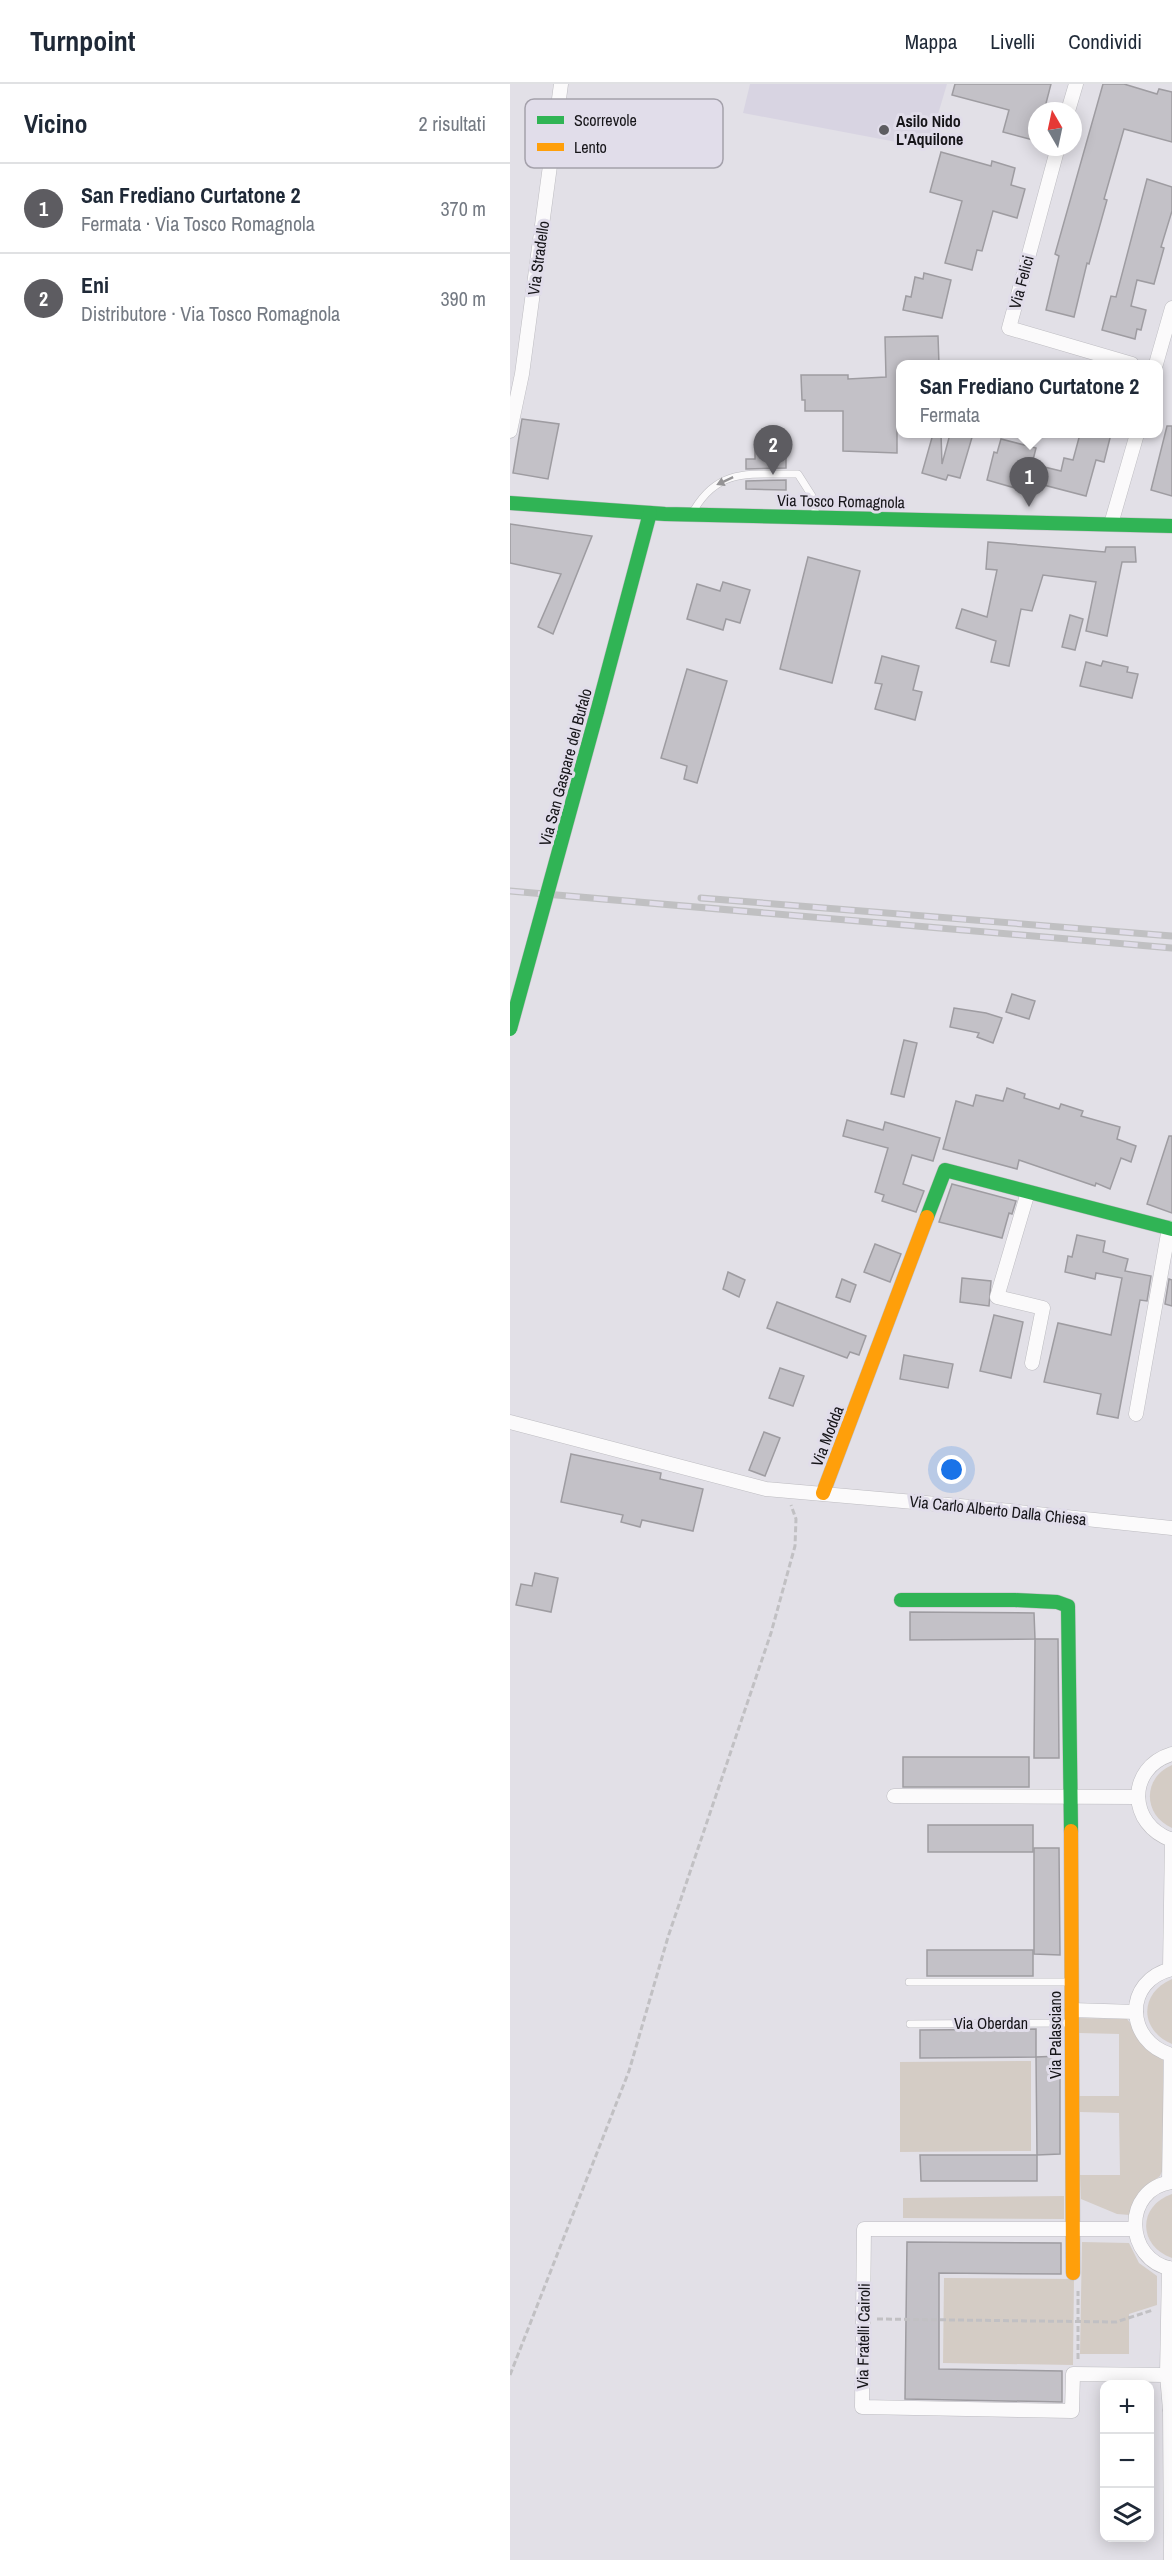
<!DOCTYPE html>
<html lang="it">
<meta charset="utf-8">
<style>
:root{--surface:#fff;--page:#f6f6f7;--text:#1f2937;--muted:#747a83;--line:#e0e1e3;--accent:#5d5c61}
body{margin:0;font-family:"Archivo Narrow",sans-serif;background:var(--page);color:var(--text)}
.controls{position:absolute;right:18px;bottom:18px;display:grid;overflow:hidden;border-radius:12px;box-shadow:0 3px 15px #0003}
.controls button{width:54px;height:54px;display:grid;place-items:center;padding:0;border:0;border-bottom:2px solid var(--line);background:var(--surface);color:var(--text);font:30px sans-serif}
.compass{position:absolute;left:518px;top:18px;width:54px;height:54px;border-radius:50%;background:var(--surface);box-shadow:0 3px 15px #0003;rotate:351deg}
.you{position:absolute;left:442px;top:1386px;width:21px;height:21px;margin:-15px;border:4px solid #fff;border-radius:50%;background:#1a73e8;box-shadow:0 0 0 9px #1a73e833}
.badge{display:grid;place-items:center;width:39px;height:39px;border-radius:50%;background:var(--accent);color:#fff;font-size:20px;font-weight:700}
.pin{position:absolute;translate:-50% -50px;filter:drop-shadow(0 2px 3px #0008)}
.pin::after{content:'';position:absolute;top:32px;width:21px;height:18px;background:inherit;clip-path:polygon(0 0,100% 0,50% 100%)}
.popup{position:absolute;left:386px;top:276px;width:267px;height:78px;box-sizing:border-box;display:grid;place-content:center;border-radius:12px;background:var(--surface);filter:drop-shadow(0 2px 4px #0005);font-size:20px;white-space:nowrap;color:var(--muted)}
.popup b{font-size:22px;color:var(--text)}
.popup::after{content:'';position:absolute;left:50%;top:100%;margin-left:-12px;border:12px solid transparent;border-top-color:var(--surface)}
.list{margin:0;padding:0;list-style:none}
h2{display:flex;justify-content:space-between;align-items:center;height:78px;margin:0;padding:0 24px;font-size:26px}
h2 small{font-size:20px;font-weight:400;color:var(--muted)}
.list li{display:grid;grid-template-columns:39px 1fr auto;gap:18px;align-items:center;box-sizing:border-box;height:90px;padding:0 24px;border-top:2px solid var(--line)}
.list b{display:block;font-size:22px;white-space:nowrap}
.list p{margin:0;font-size:20px;white-space:nowrap;color:var(--muted)}
.list em{font-size:20px;font-style:normal;color:var(--muted)}
.icon{flex:none;width:33px;height:33px;fill:none;stroke:currentColor;stroke-width:2;stroke-linecap:round;stroke-linejoin:round}
.map{position:relative;flex:none;width:662px;height:2476px;overflow:hidden}
header{display:flex;align-items:center;gap:36px;box-sizing:border-box;height:84px;padding:0 30px;background:var(--surface);border-bottom:2px solid var(--line)}
header strong{font-size:28px}
nav{display:flex;gap:33px;margin-inline-start:auto;font-size:21px}
main{display:flex}
aside{flex:1;background:var(--surface)}
.map>svg:first-child{display:block}
</style>
<header>
<strong>Turnpoint</strong>
<nav><a>Mappa</a><a>Livelli</a><a>Condividi</a></nav>
</header>
<main>
<aside>
<h2>Vicino<small>2 risultati</small></h2>
<ul class="list">
<li><span class="badge">1</span><div><b>San Frediano Curtatone 2</b><p>Fermata · Via Tosco Romagnola</p></div><em>370 m</em></li>
<li><span class="badge">2</span><div><b>Eni</b><p>Distributore · Via Tosco Romagnola</p></div><em>390 m</em></li>
</ul>
</aside>
<div class="map">
<svg width="662" height="2476" viewBox="0 0 662 2476">
<rect width="100%" height="100%" fill="#e2e0e7"/>
<!-- built -->
<polygon fill="#d8d4e2" points="240,0 437,0 418,64 233,29"/>
<!-- green -->
<g fill="#d4ccc5">
<path d="M662 1681V1744C633 1731 632 1694 662 1681Z"/>
<path d="M662 1895V1960C629 1946 629 1909 662 1895Z"/>
<polygon points="568,1934 617,1935 646,1971 653,1975 653,2085 650,2092 633,2105 620,2131 607,2130 571,2115 570,2091 610,2091 609,2029 570,2028 569,2012 609,2012 609,1950 569,1949"/>
<polygon points="521,1977 521,2067 390,2068 390,1978"/>
<path d="M662 2110V2174C628 2162 627 2122 662 2110Z"/>
<polygon points="554,2112 554,2135 393,2134 393,2114"/>
<polygon points="572,2158 619,2159 629,2179 647,2192 647,2221 619,2230 619,2270 570,2270"/>
<polygon points="434,2194 564,2195 563,2281 433,2279"/>
</g>
<!-- building -->
<g fill="#c3c1c7" stroke="#9e9ca1" stroke-width="1.5">
<polygon points="445,0 541,0 534,27 527,27 527,57 493,48 499,26 442,11"/>
<polygon points="593,0 614,0 647,10 649,5 662,8 662,58 614,45 594,115 597,116 579,180 577,179 564,233 536,226 549,172 545,170"/>
<polygon points="431,68 481,82 482,77 505,84 501,101 515,105 507,134 483,127 472,167 467,166 462,186 435,179 452,117 420,108"/>
<polygon points="637,95 662,103 662,127 651,163 654,164 644,200 627,196 621,222 636,226 631,246 627,245 625,255 592,246 601,212 606,213"/>
<polygon points="414,189 441,196 432,234 393,226 396,212 401,213 405,193 413,195"/>
<polygon points="428,252 429,280 390,280 390,293 387,293 387,369 333,367 333,327 295,327 295,316 292,316 291,291 338,291 338,295 376,293 375,253"/>
<polygon points="12,335 49,340 38,395 3,389"/>
<polygon points="657,342 662,342 662,412 641,406"/>
<polygon points="423,350 431,350 432,380 440,350 463,350 450,394 438,391 436,396 412,389"/>
<polygon points="570,350 601,350 594,378 586,376 576,412 522,398 519,408 477,396 484,368 487,369 491,355 526,364 522,380 551,387 554,374 563,376"/>
<polygon points="245,362 276,362 276,384 236,385 236,375 245,375"/>
<polygon points="276,396 276,406 236,405 236,397"/>
<polygon points="0,440 82,452 43,550 28,543 51,490 0,479"/>
<polygon points="478,458 595,468 596,463 625,463 626,478 612,478 597,552 576,547 586,498 533,491 522,527 511,525 499,582 481,578 486,557 446,544 452,525 477,533 487,486 476,485"/>
<polygon points="298,473 350,487 322,599 270,585"/>
<polygon points="213,498 240,506 230,539 216,535 213,546 177,535 187,500 210,507"/>
<polygon points="560,531 573,535 565,566 552,563"/>
<polygon points="372,572 409,582 403,606 412,608 405,636 365,625 372,600 365,599"/>
<polygon points="593,577 618,583 617,588 628,590 622,614 570,602 576,578 591,582"/>
<polygon points="177,585 217,597 187,699 174,695 177,682 151,674"/>
<polygon points="502,910 525,917 519,935 496,928"/>
<polygon points="444,924 476,929 492,934 483,959 467,953 469,949 440,943"/>
<polygon points="394,956 407,959 394,1013 381,1010"/>
<polygon points="497,1004 515,1010 514,1014 549,1025 551,1020 573,1027 571,1032 610,1043 607,1055 626,1062 621,1078 611,1074 600,1105 586,1099 585,1102 509,1076 507,1085 433,1065 446,1017 463,1022 466,1011 493,1017"/>
<polygon points="337,1036 373,1046 375,1038 430,1054 423,1077 402,1071 393,1100 414,1107 406,1128 372,1117 374,1111 365,1108 378,1064 333,1052"/>
<polygon points="659,1052 662,1052 662,1129 637,1120"/>
<polygon points="442,1100 506,1117 502,1130 499,1129 492,1154 429,1138"/>
<polygon points="567,1151 595,1157 593,1168 618,1175 615,1187 641,1192 637,1217 630,1216 608,1334 587,1330 591,1310 534,1298 548,1239 601,1251 612,1194 586,1189 585,1195 555,1188 558,1172 562,1173"/>
<polygon points="365,1160 391,1170 380,1198 354,1188"/>
<polygon points="218,1188 235,1196 229,1213 213,1205"/>
<polygon points="452,1194 481,1197 479,1222 450,1218"/>
<polygon points="332,1195 346,1201 340,1218 326,1213"/>
<polygon points="659,1195 662,1196 662,1222 655,1220"/>
<polygon points="267,1218 356,1252 349,1271 340,1268 337,1274 257,1244"/>
<polygon points="484,1231 513,1238 501,1294 470,1287"/>
<polygon points="394,1271 443,1280 438,1304 390,1295"/>
<polygon points="270,1284 294,1292 283,1322 259,1314"/>
<polygon points="254,1348 270,1354 255,1392 239,1386"/>
<polygon points="61,1370 151,1389 150,1395 193,1405 183,1447 132,1436 130,1443 111,1438 113,1431 51,1418"/>
<polygon points="25,1489 48,1494 41,1528 6,1521 11,1500 22,1502"/>
<polygon points="400,1528 524,1529 525,1555 400,1556"/>
<polygon points="525,1555 548,1555 549,1674 524,1674"/>
<rect x="393" y="1673" width="126" height="30"/>
<rect x="418" y="1741" width="105" height="27"/>
<polygon points="524,1764 549,1764 550,1871 524,1870"/>
<rect x="417" y="1866" width="106" height="26"/>
<polygon points="526,1945 526,1973 410,1974 410,1946"/>
<polygon points="550,1972 550,2070 527,2071 526,1973"/>
<polygon points="410,2071 527,2071 527,2097 411,2097"/>
<polygon points="397,2158 551,2159 551,2190 429,2189 429,2285 552,2287 552,2318 395,2315"/>
</g>
<g fill="none" stroke-linecap="round" stroke-linejoin="round">
<!-- lane casing -->
<g stroke="#bdbcc1" stroke-width="8">
<g id="lane">
<path d="M184 426C210 382 243 391 288 390L302 412 306 431"/>
<polyline points="399,1898 559,1898"/>
<polyline points="400,1940 559,1939"/>
</g>
</g>
<!-- street casing -->
<g stroke="#bdbcc1" stroke-width="15">
<g id="street">
<polyline points="558,27 566,0"/>
<polyline points="548,63 499,244 622,280"/>
<polyline points="646,280 662,224"/>
<polyline points="0,347 12,290 51,0"/>
<polyline points="601,440 627,350"/>
<polyline points="518,1108 487,1213 533,1224 522,1279"/>
<polyline points="626,1330 659,1144"/>
<polyline points="0,1338 256,1405 461,1423 662,1444"/>
<path d="M662 1670C616 1684 618 1741 662 1756"/>
<polyline points="384,1712 628,1713"/>
<polyline points="660,1885 662,1755"/>
<path d="M662 1885C613 1896 615 1958 662 1971"/>
<polyline points="562,1926 626,1928"/>
<polyline points="659,2098 661,1971"/>
<path d="M662 2098C612 2105 614 2176 662 2185"/>
<polyline points="624,2145 354,2145 352,2323 562,2327 563,2290 657,2291"/>
<polyline points="659,2184 657,2291 660,2326 662,2326"/>
<polyline points="660,2326 661,2476"/>
</g>
</g>
<!-- fast casing -->
<g stroke="#bdbcc1" stroke-width="15">
<g id="fast">
<polyline points="0,419 155,430 662,442"/>
<polyline points="87,628 140,429"/>
<polyline points="417,1133 435,1086 662,1145"/>
<polyline points="391,1516 505,1516 547,1518 558,1522 561,1747"/>
</g>
</g>
<!-- slow casing -->
<g stroke="#bdbcc1" stroke-width="15">
<g id="slow">
<polyline points="313,1409 417,1133"/>
<polyline points="561,1747 563,2189"/>
</g>
</g>
<!-- path -->
<g stroke="#c1c0c3" stroke-width="3" stroke-dasharray="6 3" stroke-linecap="butt">
<polyline points="367,2235 606,2238 643,2226"/>
<polyline points="568,2275 568,2207"/>
<polyline points="0,2291 119,1987 158,1853 261,1549 285,1462 286,1435 281,1421"/>
</g>
<!-- lane -->
<use href="#lane" stroke="#fbfafb" stroke-width="7"/>
<!-- street -->
<use href="#street" stroke="#fbfafb" stroke-width="14"/>
<!-- fast -->
<use href="#fast" stroke="#30b455" stroke-width="14"/>
<!-- slow -->
<use href="#slow" stroke="#ff9f0a" stroke-width="14"/>
<!-- rail casing -->
<g stroke="#c0c0c2" stroke-width="7">
<g id="rail">
<polyline points="0,807 662,864"/>
<polyline points="191,814 662,852"/>
</g>
</g>
<!-- rail -->
<use href="#rail" stroke="#e1ddea" stroke-width="4.5" stroke-dasharray="14" stroke-linecap="butt"/>
<!-- fast-bridge casing -->
<g stroke="#bdbcc1" stroke-width="15" stroke-linecap="butt">
<polyline id="fast-bridge" points="0,945 87,628"/>
</g>
<!-- fast-bridge -->
<use href="#fast-bridge" stroke="#30b455" stroke-width="14"/>
</g>
<!-- one-way arrows -->
<defs><path id="oneway-solid" d="M-6-.8H1V-3.2L6.5 0L1 3.2V.8H-6Z" transform="scale(1.5)"/></defs>
<use fill="#949395" href="#oneway-solid" transform="translate(215 397) rotate(155)"/>
<!-- markers -->
<circle fill="#5d5c61" stroke="#e1ddea" stroke-width="2" cx="374" cy="46" r="6"/>
<g text-anchor="middle" dominant-baseline="central" stroke-width="6" stroke-linejoin="round" paint-order="stroke">
<!-- poi labels -->
<g font-size="16" font-weight="bold" fill="#161519" stroke="#e1ddea" text-anchor="start">
<text x="386" y="37">Asilo Nido<tspan x="386" dy="18">L'Aquilone</tspan></text>
</g>
<!-- street labels -->
<g font-size="16" fill="#161519" stroke="#e1ddea">
<text transform="translate(28 174) rotate(-82)">Via Stradello</text>
<text transform="translate(511 198) rotate(-75)">Via Felici</text>
<text transform="translate(331 417) rotate(1)">Via Tosco Romagnola</text>
<text transform="translate(55 683) rotate(-75)">Via San Gaspare del Bufalo</text>
<text transform="translate(317 1352) rotate(-69)">Via Modda</text>
<text transform="translate(488 1426) rotate(6)">Via Carlo Alberto Dalla Chiesa</text>
<text x="481" y="1939">Via Oberdan</text>
<text transform="translate(545 1951) rotate(-90)">Via Palasciano</text>
<text transform="translate(353 2252) rotate(-89)">Via Fratelli Cairoli</text>
</g>
</g>
<!-- legend -->
<rect x="15" y="15" width="198" height="69" rx="9" fill="#e1ddea" stroke="#a4a1ab" stroke-width="1.5"/>
<rect x="27" y="32" width="27" height="8" fill="#30b455"/>
<rect x="27" y="59" width="27" height="8" fill="#ff9f0a"/>
<g font-size="16" fill="#161519">
<text x="64" y="42">Scorrevole</text>
<text x="64" y="69">Lento</text>
</g>
</svg>
<div class="controls">
<button>+</button>
<button>−</button>
<button><svg class="icon" aria-label="layers" viewBox="0 0 24 24"><path d="M12 4l9 5-9 5-9-5zM3 14l9 5 9-5"/></svg></button>
</div>
<svg class="compass" viewBox="-18 -18 36 36"><path d="M0-13l5 13h-10z" fill="#e53935"/><path d="M0 13l5-13h-10z" fill="#747a83"/></svg>
<div class="you"></div>
<div class="pin badge" style="left:519px;top:423px">1</div>
<div class="popup"><b>San Frediano Curtatone 2</b>Fermata</div>
<div class="pin badge" style="left:263px;top:391px">2</div>
</div>
</main>
